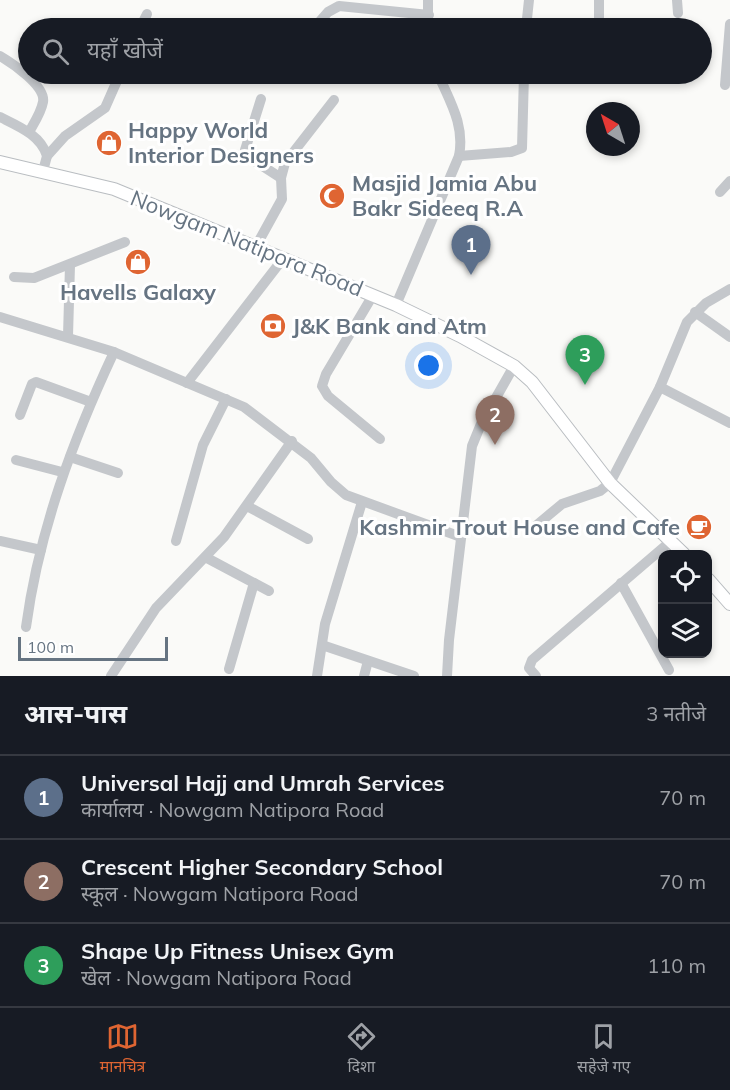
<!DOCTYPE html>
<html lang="hi">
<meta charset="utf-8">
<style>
:root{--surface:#171b24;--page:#20242c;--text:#f1f3f6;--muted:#9ea1a6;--line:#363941;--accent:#df6532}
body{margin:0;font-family:Mulish,"Noto Sans Devanagari",sans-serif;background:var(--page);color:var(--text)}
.controls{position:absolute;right:18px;bottom:18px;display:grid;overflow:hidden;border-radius:12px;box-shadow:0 3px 9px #0003}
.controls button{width:54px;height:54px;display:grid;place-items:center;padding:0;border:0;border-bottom:2px solid var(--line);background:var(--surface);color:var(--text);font:30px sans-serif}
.compass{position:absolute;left:586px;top:102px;width:54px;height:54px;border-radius:50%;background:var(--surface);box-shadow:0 3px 9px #0003;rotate:321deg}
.scale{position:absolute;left:18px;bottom:15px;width:150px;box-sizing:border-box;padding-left:6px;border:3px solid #667482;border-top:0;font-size:16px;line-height:21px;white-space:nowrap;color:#667482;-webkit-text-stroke:4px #fff;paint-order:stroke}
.you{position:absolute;left:429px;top:366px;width:21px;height:21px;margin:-15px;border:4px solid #fff;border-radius:50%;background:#1a73e8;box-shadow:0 0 0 9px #1a73e833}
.badge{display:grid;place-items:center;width:39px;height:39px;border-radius:50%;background:var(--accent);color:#fff;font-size:20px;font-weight:700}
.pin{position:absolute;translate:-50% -50px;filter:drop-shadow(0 2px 3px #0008)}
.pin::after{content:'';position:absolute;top:32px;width:21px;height:18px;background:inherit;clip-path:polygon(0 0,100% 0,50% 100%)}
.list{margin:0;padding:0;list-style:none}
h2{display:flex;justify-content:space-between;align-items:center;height:78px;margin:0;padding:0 24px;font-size:26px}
h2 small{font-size:20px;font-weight:400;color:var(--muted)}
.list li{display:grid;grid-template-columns:39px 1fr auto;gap:18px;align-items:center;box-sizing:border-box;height:84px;padding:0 24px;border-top:2px solid var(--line)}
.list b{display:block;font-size:22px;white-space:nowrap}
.list p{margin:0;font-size:20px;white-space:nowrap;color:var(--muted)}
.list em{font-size:20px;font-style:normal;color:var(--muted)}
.icon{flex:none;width:33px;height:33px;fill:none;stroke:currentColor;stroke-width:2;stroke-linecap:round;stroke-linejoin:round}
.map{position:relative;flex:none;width:730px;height:676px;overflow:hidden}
.search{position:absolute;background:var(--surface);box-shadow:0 3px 9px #0003;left:18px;right:18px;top:18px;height:66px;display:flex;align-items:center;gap:15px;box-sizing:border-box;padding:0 21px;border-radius:33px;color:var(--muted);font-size:22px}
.sheet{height:330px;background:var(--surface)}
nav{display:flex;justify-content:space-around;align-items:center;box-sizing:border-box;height:84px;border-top:2px solid var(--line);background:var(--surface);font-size:16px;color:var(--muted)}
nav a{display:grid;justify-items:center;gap:3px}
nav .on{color:var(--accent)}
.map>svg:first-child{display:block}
</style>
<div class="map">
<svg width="730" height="676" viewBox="0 0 730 676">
<rect width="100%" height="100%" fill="#fafaf8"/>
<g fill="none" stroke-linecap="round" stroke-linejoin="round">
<!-- major casing -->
<g stroke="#b9bdc1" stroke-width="14">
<g id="major">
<polyline points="0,162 114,189 396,305 460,336 514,366 532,382 610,483 684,554"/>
<polyline points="708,579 730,604"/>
</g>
</g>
<!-- minor -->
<g stroke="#c4c7cb" stroke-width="10">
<polyline points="599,0 599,28"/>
<polyline points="677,0 678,13"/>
<polyline points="140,28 147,14"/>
<polyline points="314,28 328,12 339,6 429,15"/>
<polyline points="428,28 428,0"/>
<polyline points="526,28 529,0"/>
<path d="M0 56C12 63 46 86 43 102 41 113 34 123 29 132"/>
<polyline points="725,85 730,24"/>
<polyline points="261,99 245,150 247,156 281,178"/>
<path d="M0 117C18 126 41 135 47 156L43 171"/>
<polyline points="47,156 65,136 105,108 120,74"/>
<polyline points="459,156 511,152 522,148 524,74"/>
<polyline points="720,192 730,181"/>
<polyline points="255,248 282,199 281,178 285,163 334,100"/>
<polyline points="14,277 34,278 125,242"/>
<polyline points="373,295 326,374 322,386 328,396 380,439"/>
<path d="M396 305 459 156C465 125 450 102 438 74"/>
<polyline points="695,312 730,337"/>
<polyline points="0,317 114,352 244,407 311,458 331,482 346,495 461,537"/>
<polyline points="68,336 70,265"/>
<polyline points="187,383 282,260"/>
<polyline points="660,387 730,423"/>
<polyline points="20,415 32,384 36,382 91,402"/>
<polyline points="70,457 118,473"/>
<polyline points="16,460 62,472"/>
<polyline points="247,506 308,539"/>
<polyline points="532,529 562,504 600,491 610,483 660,387 687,322 706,303 730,289"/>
<polyline points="0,541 41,550"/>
<polyline points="176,541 203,445 226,399"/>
<polyline points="207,558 269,591"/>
<polyline points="621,583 669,670"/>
<path d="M26 627C39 530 73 440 114 352"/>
<polyline points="322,645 414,676"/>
<polyline points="229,669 254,583"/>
<polyline points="111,676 156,608 224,537 292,441"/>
<polyline points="317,676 325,624 362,502"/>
<polyline points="364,676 368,661"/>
<polyline points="447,676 449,640 472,446 481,424 514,366"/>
<polyline points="536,676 529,668 532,660 671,541"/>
</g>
<!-- major -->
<use href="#major" stroke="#fff" stroke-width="12"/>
</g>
<!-- icons -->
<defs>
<g id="shop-disc" transform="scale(1.35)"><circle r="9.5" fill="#df6532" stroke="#fff"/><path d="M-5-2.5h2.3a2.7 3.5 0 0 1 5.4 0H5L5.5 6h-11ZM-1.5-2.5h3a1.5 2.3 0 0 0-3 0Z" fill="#fff"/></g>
<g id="mosque-disc" transform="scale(1.35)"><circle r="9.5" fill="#df6532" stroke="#fff"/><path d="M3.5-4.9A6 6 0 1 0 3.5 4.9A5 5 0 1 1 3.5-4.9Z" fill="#fff"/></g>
<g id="bank-disc" transform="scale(1.35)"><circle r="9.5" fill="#df6532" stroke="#fff"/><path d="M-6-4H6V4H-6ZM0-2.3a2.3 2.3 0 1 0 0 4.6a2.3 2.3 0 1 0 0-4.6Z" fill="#fff"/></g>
<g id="cafe-disc" transform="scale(1.35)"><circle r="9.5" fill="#df6532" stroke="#fff"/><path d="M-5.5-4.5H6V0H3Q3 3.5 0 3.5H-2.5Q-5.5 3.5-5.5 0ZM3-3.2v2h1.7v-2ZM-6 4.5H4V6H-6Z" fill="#fff"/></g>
</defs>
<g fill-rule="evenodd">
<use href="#shop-disc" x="109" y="143"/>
<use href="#mosque-disc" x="332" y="196"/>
<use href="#shop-disc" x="138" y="262"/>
<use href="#bank-disc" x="273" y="326"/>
<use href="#cafe-disc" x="699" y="527"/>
</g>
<g text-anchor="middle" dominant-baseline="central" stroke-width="6" stroke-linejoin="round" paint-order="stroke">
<!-- poi labels -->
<g font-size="22" font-weight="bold" fill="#667482" stroke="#fff" text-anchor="start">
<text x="128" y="130">Happy World<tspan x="128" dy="25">Interior Designers</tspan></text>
<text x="352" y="183">Masjid Jamia Abu<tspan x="352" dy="25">Bakr Sideeq R.A</tspan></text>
<text x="138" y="292" text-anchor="middle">Havells Galaxy</text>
<text x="292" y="326">J&amp;K Bank and Atm</text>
<text x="680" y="527" text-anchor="end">Kashmir Trout House and Cafe</text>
</g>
<!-- street labels -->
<g font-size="22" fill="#667482" stroke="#fff">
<text transform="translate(247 243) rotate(22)">Nowgam Natipora Road</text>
</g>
</g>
</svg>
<div class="controls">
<button><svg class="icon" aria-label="locate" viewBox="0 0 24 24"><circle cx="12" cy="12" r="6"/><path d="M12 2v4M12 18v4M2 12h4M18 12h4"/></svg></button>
<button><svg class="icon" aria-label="layers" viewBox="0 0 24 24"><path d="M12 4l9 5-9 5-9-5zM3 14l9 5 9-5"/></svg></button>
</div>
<svg class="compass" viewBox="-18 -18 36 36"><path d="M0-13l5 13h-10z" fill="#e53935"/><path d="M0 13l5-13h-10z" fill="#9ea1a6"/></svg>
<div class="scale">100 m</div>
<div class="you"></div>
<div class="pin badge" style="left:471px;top:275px;background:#5c6f8a">1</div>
<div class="pin badge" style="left:495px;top:445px;background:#8d6e63">2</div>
<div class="pin badge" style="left:585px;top:385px;background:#2e9e5b">3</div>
<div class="search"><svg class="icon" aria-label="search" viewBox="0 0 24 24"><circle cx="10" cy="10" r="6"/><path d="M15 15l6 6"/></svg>यहाँ खोजें</div>
</div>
<section class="sheet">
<h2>आस-पास<small>3 नतीजे</small></h2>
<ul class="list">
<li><span class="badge" style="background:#5c6f8a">1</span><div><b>Universal Hajj and Umrah Services</b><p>कार्यालय · Nowgam Natipora Road</p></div><em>70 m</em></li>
<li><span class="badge" style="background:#8d6e63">2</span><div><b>Crescent Higher Secondary School</b><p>स्कूल · Nowgam Natipora Road</p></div><em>70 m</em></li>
<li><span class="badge" style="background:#2e9e5b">3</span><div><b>Shape Up Fitness Unisex Gym</b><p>खेल · Nowgam Natipora Road</p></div><em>110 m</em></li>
</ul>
</section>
<nav>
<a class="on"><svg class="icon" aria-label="map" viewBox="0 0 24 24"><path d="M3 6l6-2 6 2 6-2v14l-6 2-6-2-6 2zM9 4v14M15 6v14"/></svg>मानचित्र</a>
<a><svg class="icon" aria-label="directions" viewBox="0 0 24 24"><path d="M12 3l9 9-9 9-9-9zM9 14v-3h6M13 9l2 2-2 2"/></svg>दिशा</a>
<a><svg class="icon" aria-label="saved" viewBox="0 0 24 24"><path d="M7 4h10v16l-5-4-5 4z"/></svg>सहेजे गए</a>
</nav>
